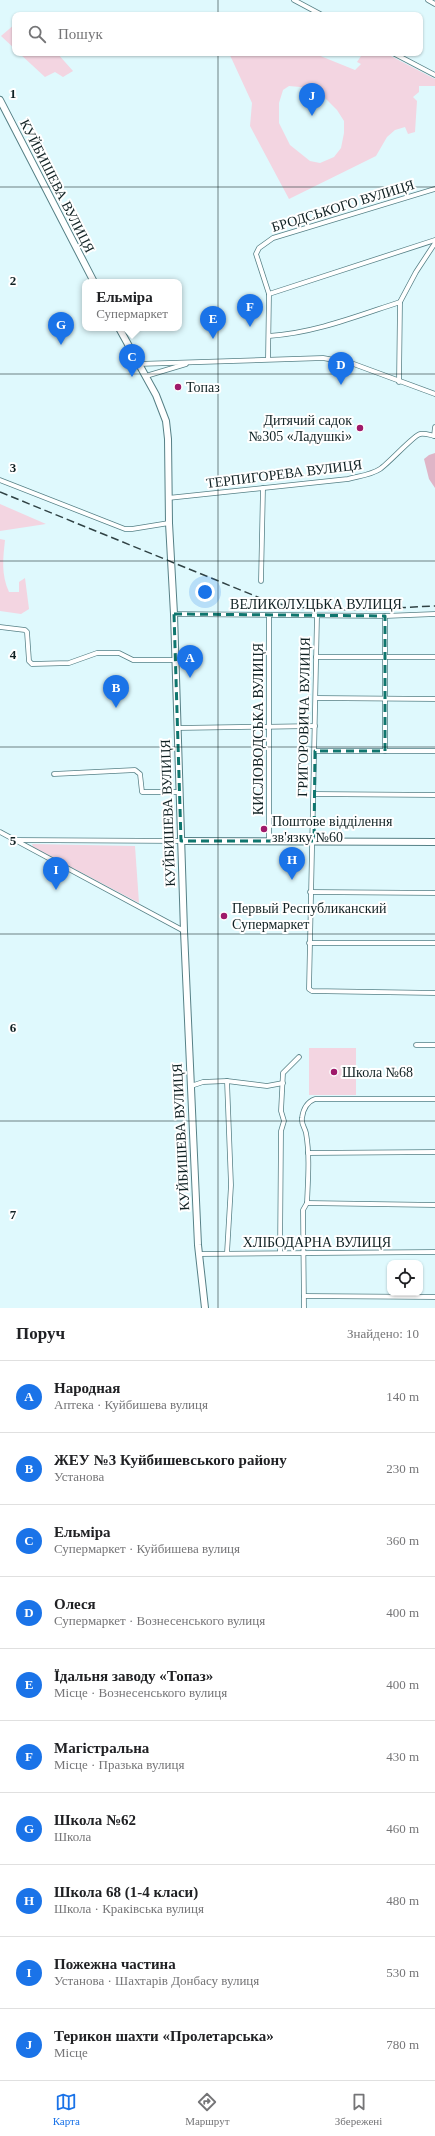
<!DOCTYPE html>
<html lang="uk">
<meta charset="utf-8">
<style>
:root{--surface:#fff;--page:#f2f2f2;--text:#202124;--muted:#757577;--line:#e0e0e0;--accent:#1a73e8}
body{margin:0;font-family:"Times New Roman",serif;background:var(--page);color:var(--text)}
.controls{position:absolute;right:12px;bottom:12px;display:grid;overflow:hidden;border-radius:8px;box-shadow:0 1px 3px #0004}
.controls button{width:36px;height:36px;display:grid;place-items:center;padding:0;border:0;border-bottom:1px solid var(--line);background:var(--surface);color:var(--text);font:20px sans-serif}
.you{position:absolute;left:205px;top:592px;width:14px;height:14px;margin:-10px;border:3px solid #fff;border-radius:50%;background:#1a73e8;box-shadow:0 0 0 6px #1a73e833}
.badge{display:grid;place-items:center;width:26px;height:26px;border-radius:50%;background:var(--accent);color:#fff;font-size:13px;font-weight:700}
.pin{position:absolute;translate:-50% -33px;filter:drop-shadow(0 1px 2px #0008)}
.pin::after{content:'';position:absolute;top:21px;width:14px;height:12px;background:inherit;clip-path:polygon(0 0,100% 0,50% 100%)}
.popup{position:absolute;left:82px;top:279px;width:100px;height:52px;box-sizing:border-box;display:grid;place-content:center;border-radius:8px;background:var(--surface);filter:drop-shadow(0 1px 3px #0005);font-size:13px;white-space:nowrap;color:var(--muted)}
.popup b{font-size:15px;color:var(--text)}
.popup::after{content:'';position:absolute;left:50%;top:100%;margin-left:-8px;border:8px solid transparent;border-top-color:var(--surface)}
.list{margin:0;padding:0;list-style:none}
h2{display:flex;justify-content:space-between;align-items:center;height:52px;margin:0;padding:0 16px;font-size:17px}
h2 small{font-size:13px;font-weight:400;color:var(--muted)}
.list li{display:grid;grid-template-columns:26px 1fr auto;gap:12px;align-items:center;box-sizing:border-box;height:72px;padding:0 16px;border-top:1px solid var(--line)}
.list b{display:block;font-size:15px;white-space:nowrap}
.list p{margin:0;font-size:13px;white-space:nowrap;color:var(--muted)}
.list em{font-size:13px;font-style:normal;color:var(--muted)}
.icon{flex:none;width:22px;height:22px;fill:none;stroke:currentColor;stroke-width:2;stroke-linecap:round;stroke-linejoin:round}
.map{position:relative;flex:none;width:435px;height:1308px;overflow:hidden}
.search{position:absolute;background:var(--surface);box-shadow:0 1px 3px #0004;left:12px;right:12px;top:12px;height:44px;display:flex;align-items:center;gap:10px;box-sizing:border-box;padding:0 14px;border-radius:8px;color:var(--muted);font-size:15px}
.sheet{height:772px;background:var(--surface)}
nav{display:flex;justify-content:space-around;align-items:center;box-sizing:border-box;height:56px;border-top:1px solid var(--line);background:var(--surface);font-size:11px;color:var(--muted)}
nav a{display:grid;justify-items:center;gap:2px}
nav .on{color:var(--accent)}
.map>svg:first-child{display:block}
</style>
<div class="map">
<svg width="435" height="1308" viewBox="0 0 435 1308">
<rect width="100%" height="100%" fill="#dff9fd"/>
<!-- green -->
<g fill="#f3d5e1" fill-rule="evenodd">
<polygon points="15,24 15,49 1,36"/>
<polygon points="19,53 57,53 73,71 63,77 55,72 45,77"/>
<path d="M229 53H313L355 70 361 64 357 62 363 53H385L435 79V86H419V92L413 97 417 101 415 132 408 134 405 127 395 130 387 137 376 156 289 199 250 126 252 103ZM289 86 311 88 321 94 337 110 344 121V133L341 148 334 157 320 163 310 161 290 145 279 123V103L283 90Z"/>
<polygon points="0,504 46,524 0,531"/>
<path d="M0 539 5 540C3 559 1 574 9 592H19V582L25 578 29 609 21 614 0 611Z"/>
<polygon points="32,844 135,846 139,903 33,847"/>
<rect x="309" y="1048" width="47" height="47"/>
</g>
<!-- water -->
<polygon fill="#dfb5c7" points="435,453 435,488 429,479 424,459 429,455"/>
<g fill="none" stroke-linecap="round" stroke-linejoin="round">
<!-- street casing -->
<g stroke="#568086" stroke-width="5.5">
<g id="street">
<polyline points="294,0 322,15"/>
<polyline points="428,0 435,4"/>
<polyline points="393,53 435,75"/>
<polyline points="269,294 435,240"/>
<path d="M269 336C315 333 357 316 400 302L416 272 435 243"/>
<polyline points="268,359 269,294 256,254 259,248 273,238 435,189"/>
<polyline points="138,364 323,358 351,363 435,394"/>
<polyline points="146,376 186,364"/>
<polyline points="399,382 400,302"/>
<polyline points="434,436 435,427"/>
<polyline points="0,480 125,529 132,529 169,523"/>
<path d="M168 498 348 479C359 476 371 475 380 469 389 463 414 435 420 434 424 433 430 435 435 436"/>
<polyline points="261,581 263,488"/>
<polyline points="174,614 385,616 435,614"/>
<polyline points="317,616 309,989 312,991 435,993"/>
<polyline points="0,627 25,630 27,632 29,661 32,664 69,663 97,653 119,653 133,660 175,660"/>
<polyline points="316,657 435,657"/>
<polyline points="316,698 435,699"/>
<polyline points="177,728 315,726"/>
<polyline points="315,751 435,751"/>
<polyline points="385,751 385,616"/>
<polyline points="54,774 135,770 140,774 142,792 179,792"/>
<polyline points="314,794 435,795"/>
<polyline points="0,832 184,931"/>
<polyline points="15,840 181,841"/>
<polyline points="269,841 269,616"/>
<polyline points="310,892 435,893"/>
<polyline points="309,943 435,943"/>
<polyline points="416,1045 435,1045"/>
<polyline points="227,1081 231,1185 227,1253"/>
<polyline points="191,1086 203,1082 227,1081 267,1086 283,1083"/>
<polyline points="308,1153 435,1152"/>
<polyline points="307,1203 435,1205"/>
<polyline points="280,1253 281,1131 284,1121 281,1111 283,1073 299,1057"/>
<polyline points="199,1254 435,1252"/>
<polyline points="304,1296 435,1297"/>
<path d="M304 1308 303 1210 307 1203C308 1180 310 1155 306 1133 305 1128 301 1124 302 1118 303 1110 307 1102 315 1099H435"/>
</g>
</g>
<!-- secondary casing -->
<g stroke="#568086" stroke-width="8">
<g id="secondary">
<polyline points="0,100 94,282"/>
<polyline points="119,328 156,395 166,421 168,439 169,523 174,614 184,931 198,1245 205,1308"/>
<polyline points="181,841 435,842"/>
</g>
</g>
<!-- street -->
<use href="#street" stroke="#fff" stroke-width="4"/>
<!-- secondary -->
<use href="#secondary" stroke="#fff" stroke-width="6"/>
<!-- rail -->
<path stroke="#304244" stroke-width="1.5" stroke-dasharray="8 4" stroke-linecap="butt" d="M0 492 270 602C324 615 381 608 435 606"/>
</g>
<!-- marked area -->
<path fill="none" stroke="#0f766e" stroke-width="3" stroke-dasharray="8 5" stroke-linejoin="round" d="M174 614 385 616V751H315L314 841H181Z"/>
<!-- grid -->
<path fill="none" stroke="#102123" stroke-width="1" stroke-opacity="0.55" d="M218 0V15M218 53V1308M0 187H435M0 374H435M0 561H435M0 747H435M0 934H435M0 1121H435"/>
<!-- markers -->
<g fill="#9f1a6a" stroke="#fff" stroke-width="1.5">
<circle cx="178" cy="387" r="4"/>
<circle cx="360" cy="428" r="4"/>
<circle cx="264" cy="829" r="4"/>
<circle cx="224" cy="916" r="4"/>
<circle cx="334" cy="1072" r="4"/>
</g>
<g text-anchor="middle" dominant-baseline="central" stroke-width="4" stroke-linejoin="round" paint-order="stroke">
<!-- street labels -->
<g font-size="14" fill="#102123" stroke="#fff">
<text transform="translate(57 186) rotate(63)">КУЙБИШЕВА ВУЛИЦЯ</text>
<text transform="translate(343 206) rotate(-17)">БРОДСЬКОГО ВУЛИЦЯ</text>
<text transform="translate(284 474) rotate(-7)">ТЕРПИГОРЕВА ВУЛИЦЯ</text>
<text x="316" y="604">ВЕЛИКОЛУЦЬКА ВУЛИЦЯ</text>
<text transform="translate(304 717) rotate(-89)">ГРИГОРОВИЧА ВУЛИЦЯ</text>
<text transform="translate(258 729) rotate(-90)">КИСЛОВОДСЬКА ВУЛИЦЯ</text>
<text transform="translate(168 813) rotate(-92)">КУЙБИШЕВА ВУЛИЦЯ</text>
<text transform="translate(181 1137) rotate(-93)">КУЙБИШЕВА ВУЛИЦЯ</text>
<text x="317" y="1242">ХЛІБОДАРНА ВУЛИЦЯ</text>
</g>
<!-- poi labels -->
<g font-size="14" fill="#102123" stroke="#fff" text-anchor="start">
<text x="186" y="387">Топаз</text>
<text x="352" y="420" text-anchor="end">Дитячий садок<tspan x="352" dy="16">№305 «Ладушкі»</tspan></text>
<text x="272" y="821">Поштове відділення<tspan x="272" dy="16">зв'язку №60</tspan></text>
<text x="232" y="908">Первый Республиканский<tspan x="232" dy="16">Супермаркет</tspan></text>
<text x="342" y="1072">Школа №68</text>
</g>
</g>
<g font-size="13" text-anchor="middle" font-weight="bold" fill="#102123" stroke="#fff" stroke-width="4" stroke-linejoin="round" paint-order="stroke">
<text x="13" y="98">1</text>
<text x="13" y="285">2</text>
<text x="13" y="472">3</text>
<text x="13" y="659">4</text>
<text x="13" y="845">5</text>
<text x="13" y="1032">6</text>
<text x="13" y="1219">7</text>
</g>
</svg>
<div class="controls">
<button><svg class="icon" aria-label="locate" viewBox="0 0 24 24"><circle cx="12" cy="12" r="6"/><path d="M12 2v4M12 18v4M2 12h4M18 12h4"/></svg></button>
</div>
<div class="you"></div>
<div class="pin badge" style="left:190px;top:678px">A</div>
<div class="pin badge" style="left:116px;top:708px">B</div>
<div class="pin badge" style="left:132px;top:377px">C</div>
<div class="popup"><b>Ельміра</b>Супермаркет</div>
<div class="pin badge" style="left:341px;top:385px">D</div>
<div class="pin badge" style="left:213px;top:339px">E</div>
<div class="pin badge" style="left:250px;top:327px">F</div>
<div class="pin badge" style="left:61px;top:345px">G</div>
<div class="pin badge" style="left:292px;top:880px">H</div>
<div class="pin badge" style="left:56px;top:890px">I</div>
<div class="pin badge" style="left:312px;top:116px">J</div>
<div class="search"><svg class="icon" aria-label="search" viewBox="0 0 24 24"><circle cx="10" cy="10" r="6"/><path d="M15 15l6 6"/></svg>Пошук</div>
</div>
<section class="sheet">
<h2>Поруч<small>Знайдено: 10</small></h2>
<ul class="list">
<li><span class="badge">A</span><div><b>Народная</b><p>Аптека · Куйбишева вулиця</p></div><em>140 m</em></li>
<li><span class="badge">B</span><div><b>ЖЕУ №3 Куйбишевського району</b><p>Установа</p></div><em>230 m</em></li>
<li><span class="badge">C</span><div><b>Ельміра</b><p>Супермаркет · Куйбишева вулиця</p></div><em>360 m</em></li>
<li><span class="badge">D</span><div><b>Олеся</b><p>Супермаркет · Вознесенського вулиця</p></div><em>400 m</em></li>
<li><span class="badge">E</span><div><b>Їдальня заводу «Топаз»</b><p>Місце · Вознесенського вулиця</p></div><em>400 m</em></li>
<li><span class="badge">F</span><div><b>Магістральна</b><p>Місце · Празька вулиця</p></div><em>430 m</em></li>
<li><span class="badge">G</span><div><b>Школа №62</b><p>Школа</p></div><em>460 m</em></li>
<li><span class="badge">H</span><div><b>Школа 68 (1-4 класи)</b><p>Школа · Краківська вулиця</p></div><em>480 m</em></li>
<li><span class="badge">I</span><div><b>Пожежна частина</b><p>Установа · Шахтарів Донбасу вулиця</p></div><em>530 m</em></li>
<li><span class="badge">J</span><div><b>Терикон шахти «Пролетарська»</b><p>Місце</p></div><em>780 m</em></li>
</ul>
</section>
<nav>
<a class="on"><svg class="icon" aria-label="map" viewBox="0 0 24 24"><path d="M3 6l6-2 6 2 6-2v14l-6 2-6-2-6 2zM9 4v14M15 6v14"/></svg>Карта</a>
<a><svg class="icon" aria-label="directions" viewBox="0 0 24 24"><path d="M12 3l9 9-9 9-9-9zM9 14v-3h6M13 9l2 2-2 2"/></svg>Маршрут</a>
<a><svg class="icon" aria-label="saved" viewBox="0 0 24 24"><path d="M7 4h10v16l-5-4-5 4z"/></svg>Збережені</a>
</nav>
